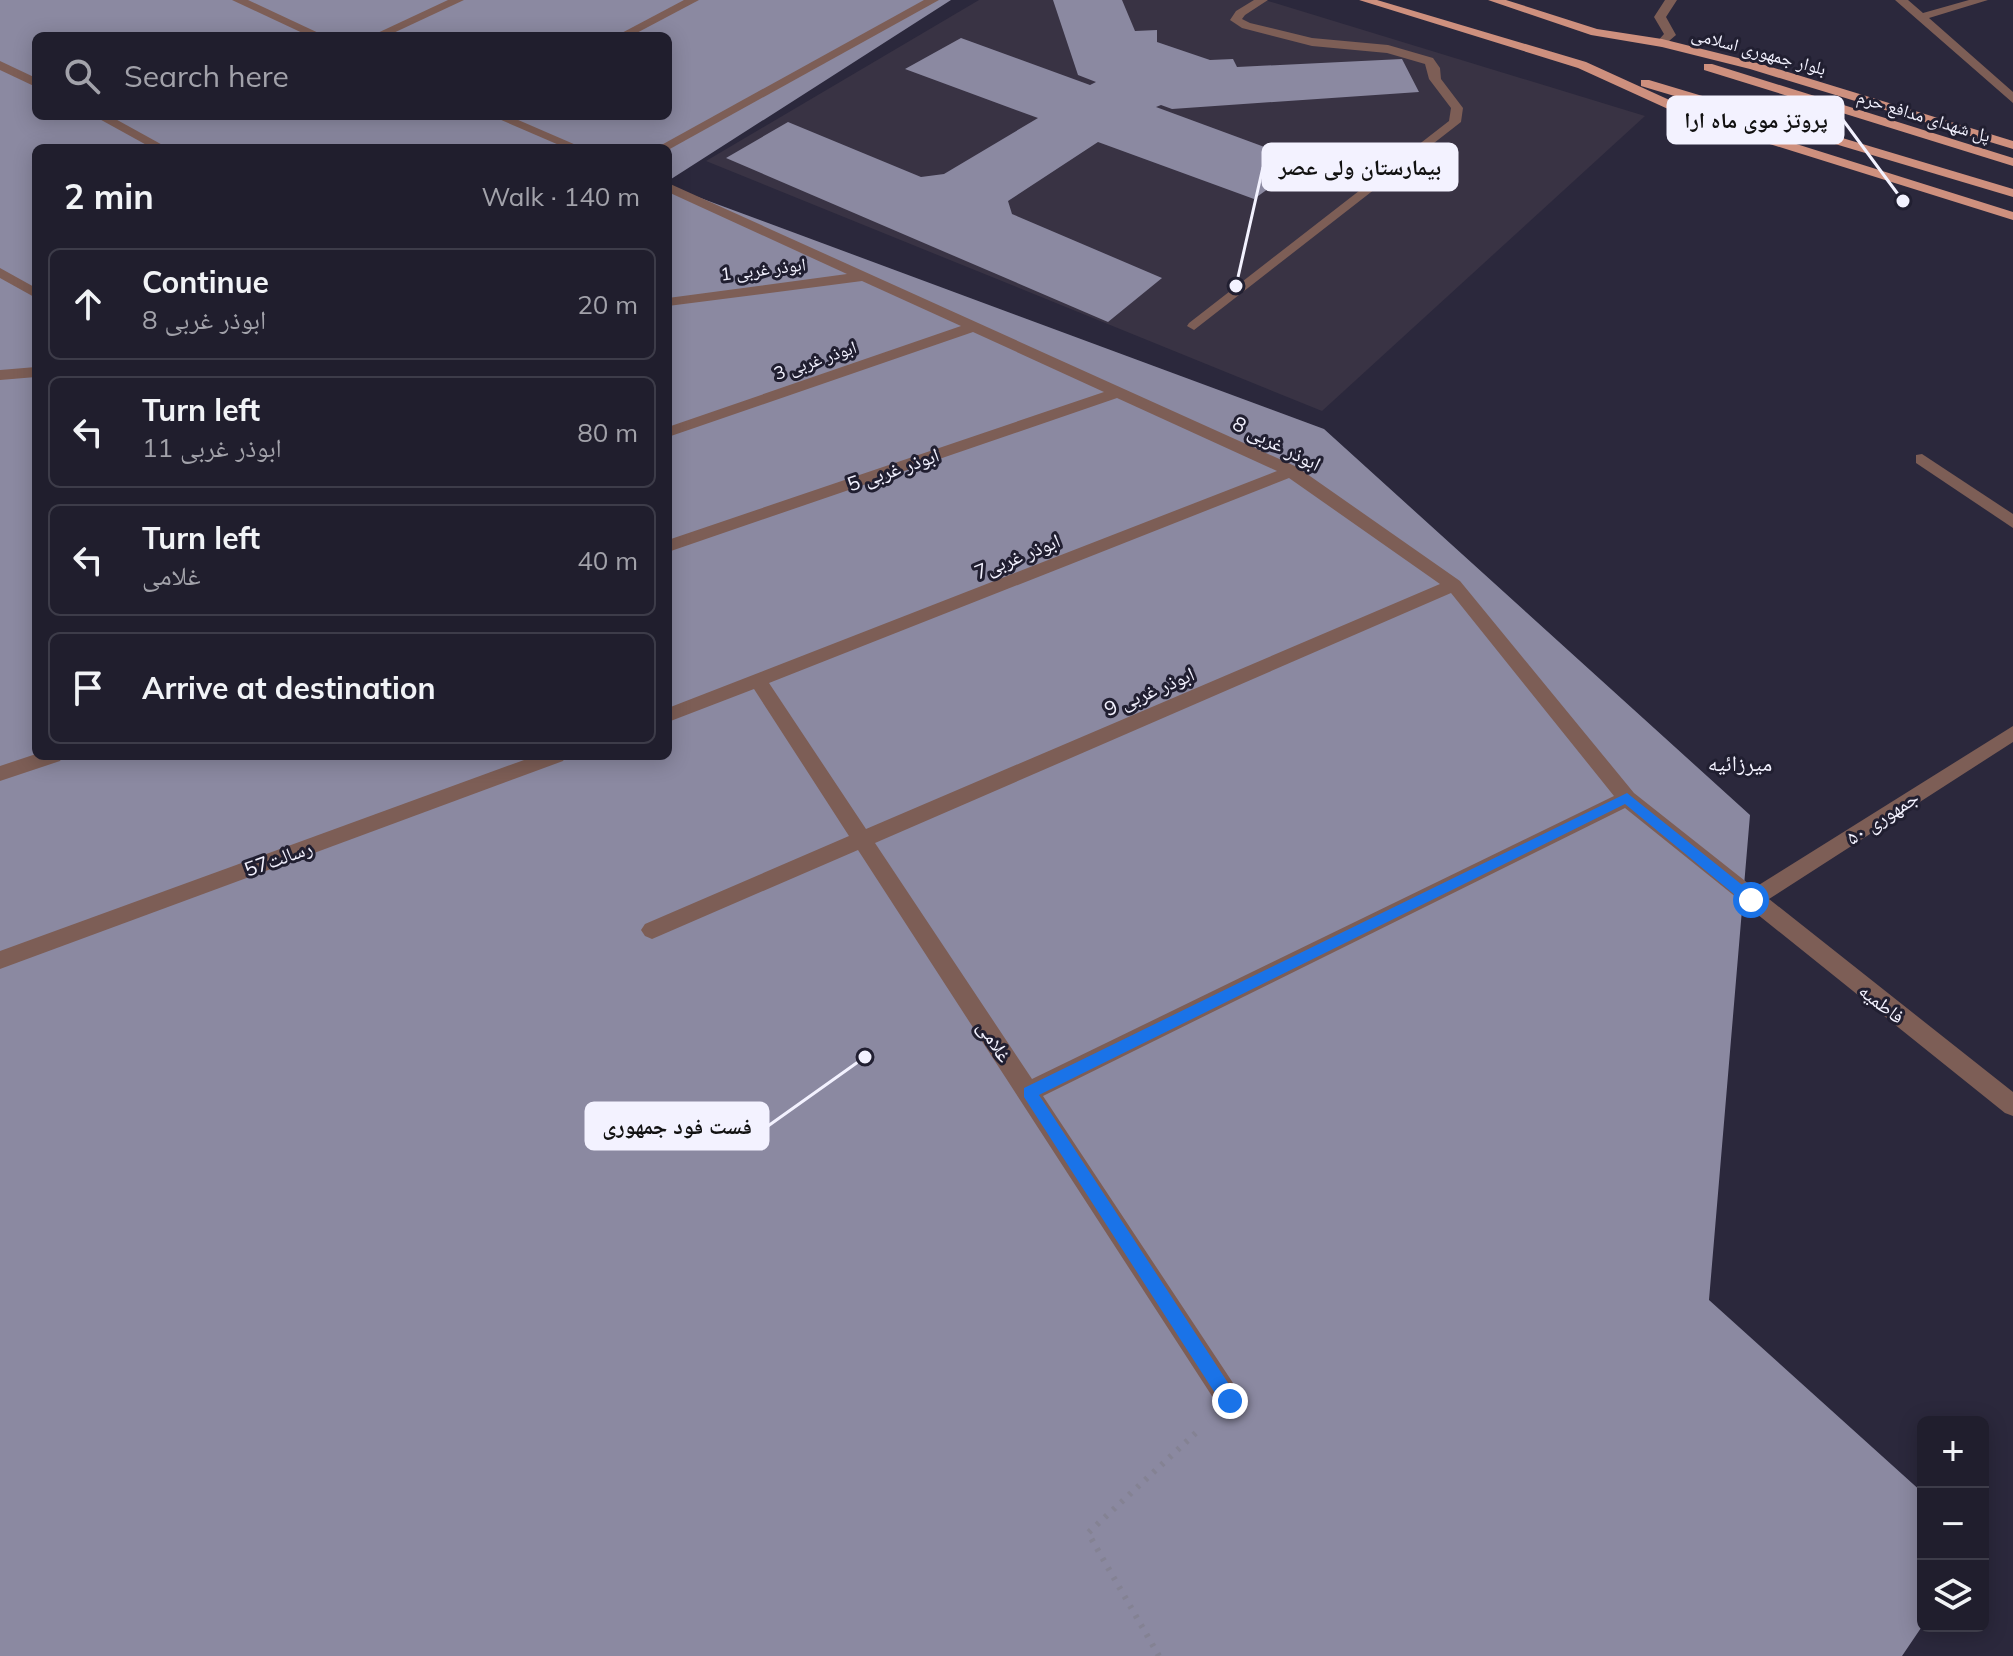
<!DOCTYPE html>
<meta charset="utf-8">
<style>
:root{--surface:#201e2d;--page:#2d2b39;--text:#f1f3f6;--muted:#a2a2aa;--line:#3d3c49}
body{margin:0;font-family:Mulish,"Noto Naskh Arabic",sans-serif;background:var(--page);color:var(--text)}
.controls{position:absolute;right:24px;bottom:24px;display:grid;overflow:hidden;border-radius:12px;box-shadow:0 4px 20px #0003}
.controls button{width:72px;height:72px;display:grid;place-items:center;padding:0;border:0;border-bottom:2px solid var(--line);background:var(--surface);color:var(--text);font:40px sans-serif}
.stop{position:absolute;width:24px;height:24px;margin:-18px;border:6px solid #1a73e8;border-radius:50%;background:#fff}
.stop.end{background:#1a73e8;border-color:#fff;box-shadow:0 2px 8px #0008}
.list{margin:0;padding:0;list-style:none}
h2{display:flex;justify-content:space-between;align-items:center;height:104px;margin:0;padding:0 32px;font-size:34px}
h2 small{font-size:26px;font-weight:400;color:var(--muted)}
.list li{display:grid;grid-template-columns:52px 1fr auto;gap:24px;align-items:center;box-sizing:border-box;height:112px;margin:0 16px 16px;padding:0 16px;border:2px solid var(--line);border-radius:12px}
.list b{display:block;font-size:30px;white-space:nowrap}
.list p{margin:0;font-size:26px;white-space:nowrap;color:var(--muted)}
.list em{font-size:26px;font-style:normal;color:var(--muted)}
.icon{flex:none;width:44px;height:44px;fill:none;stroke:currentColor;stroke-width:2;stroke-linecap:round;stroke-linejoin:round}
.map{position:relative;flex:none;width:2013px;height:1656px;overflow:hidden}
.search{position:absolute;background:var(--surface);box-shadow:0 4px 20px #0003;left:32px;top:32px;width:640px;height:88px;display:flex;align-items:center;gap:20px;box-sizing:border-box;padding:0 28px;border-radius:12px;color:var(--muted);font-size:30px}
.panel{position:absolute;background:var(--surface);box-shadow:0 4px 20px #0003;left:32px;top:144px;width:640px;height:616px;border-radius:12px}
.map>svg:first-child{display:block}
</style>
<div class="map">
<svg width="2013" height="1656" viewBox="0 0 2013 1656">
<rect width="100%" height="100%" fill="#2b283c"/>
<!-- medical -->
<polygon fill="#393344" points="979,0 1265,0 1645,116 1322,411 706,161"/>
<!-- building -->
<g fill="#8b89a1" fill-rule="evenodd">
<path d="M0 0H951L668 181V148H36V756H668V186L1324 429 1750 815 1709 1300 1923 1493V1625L1902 1656H0ZM36 36H668V116H36Z"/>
<polygon points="1053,0 1122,0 1135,31 1157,30 1157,42 1210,60 1233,59 1237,67 1402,59 1419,92 1172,109 1161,105 1156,107 1305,162 1254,199 1098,142 1008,201 1012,214 1162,278 1108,322 726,158 788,122 921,177 944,174 1038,118 905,69 961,38 1090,85 1096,82 1078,75"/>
</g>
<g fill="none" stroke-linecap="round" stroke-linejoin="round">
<!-- path -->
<polyline stroke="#848293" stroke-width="6" stroke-dasharray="3 8" stroke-linecap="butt" points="1159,1656 1088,1533 1200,1429"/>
<!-- lane -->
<g fill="#7d5e56" fill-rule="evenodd">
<polygon points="1254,0 1268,0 1245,15 1242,19 1250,23 1312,38 1388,45 1433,58 1440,68 1441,79 1463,108 1461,122 1194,330 1187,326 1189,323 1449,121 1451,108 1429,79 1425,64 1387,53 1312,46 1242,28 1230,20 1236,11"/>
<polygon points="1665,0 1677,0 1666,17 1676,35 1662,47 1656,43 1664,34 1654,17"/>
</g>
<!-- street -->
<g fill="#7d5e56" fill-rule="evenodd">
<polygon points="232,0 248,0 325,36 309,36"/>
<polygon points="448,0 464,0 387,36 371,36"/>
<polygon points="684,0 699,0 631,36 616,36"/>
<polygon points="924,0 939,0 668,150 656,148"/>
<polygon points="1895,0 1908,0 1923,13 1969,0 1988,0 1929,18 2013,92 2013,103"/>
<polygon points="0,61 36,78 36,87 0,70"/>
<polygon points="94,116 110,116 168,148 152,148"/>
<polygon points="492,116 509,116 583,148 566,148"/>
<path d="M668 183 1297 467 1460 581 1634 793 1754 888 2013 726V742L1769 899 2013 1092V1116L2005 1113 1625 808 1043 1096 1239 1392 1243 1401 1239 1410 1230 1414 1221 1410 858 850 659 936 652 939 645 936 641 930 645 924 849 836 754 689 668 722V708L1277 471 1117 398 668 552V540L1104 392 973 332 668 437V427L961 326 862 281 668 306V298L847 274 668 192ZM1289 478 1440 584 866 829 769 683ZM1451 593 1614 796 1032 1079 875 843Z"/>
<polygon points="0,268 36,288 36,298 0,278"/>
<polygon points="36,367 36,377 0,380 0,370"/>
<polygon points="1922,454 2013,514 2013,528 1916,463 1916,455"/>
<polygon points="36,754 63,756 60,761 0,781 0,766"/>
<polygon points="535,756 566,756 563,761 0,969 0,951"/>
</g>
<!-- primary -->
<g fill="#ce907e" fill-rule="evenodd">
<polygon points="1359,0 1377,0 1586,62 1698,113 2013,212 2013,220 1690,119 1578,68"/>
<polygon points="1488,0 1506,0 1597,29 1662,39 1758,63 2013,141 2013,149 1750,69 1662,47 1591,35"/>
<polygon points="1704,64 1712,64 2013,158 2013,166 1704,70"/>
<polygon points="1641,80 1649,80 2013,189 2013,197 1641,86"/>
</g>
</g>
<!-- route -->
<polygon fill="#1a73e8" points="1627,793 1756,896 1756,904 1746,904 1625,804 1039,1095 1236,1395 1238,1401 1236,1407 1230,1409 1224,1407 1024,1097 1024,1088"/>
<g text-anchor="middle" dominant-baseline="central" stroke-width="6" stroke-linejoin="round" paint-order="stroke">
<!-- far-street labels -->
<g font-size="18" fill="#f3f2ff" stroke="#211f31">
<text transform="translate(1759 51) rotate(15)">بلوار جمهوری اسلامی</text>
<text transform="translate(1924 116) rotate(17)">پل شهدای مدافع حرم</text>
<text transform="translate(763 269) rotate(-7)">ابوذر غربی 1</text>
<text transform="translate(815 360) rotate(-19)">ابوذر غربی 3</text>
</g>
<!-- street labels -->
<g font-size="20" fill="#f3f2ff" stroke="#211f31">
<text transform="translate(1277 443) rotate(27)">ابوذر غربی 8</text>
<text transform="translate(893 469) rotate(-19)">ابوذر غربی 5</text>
<text transform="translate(1017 556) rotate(-22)">ابوذر غربی7</text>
<text transform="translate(1149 691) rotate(-23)">ابوذر غربی 9</text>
<text transform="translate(1882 817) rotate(-33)">جمهوری ۵۰</text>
<text transform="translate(278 858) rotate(-20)">رسالت57</text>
<text transform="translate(1882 1003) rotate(38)">فاطمیه</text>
<text transform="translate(995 1041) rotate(57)">غلامی</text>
</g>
<!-- neighbourhood labels -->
<g font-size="22" fill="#f3f2ff" stroke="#211f31">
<text x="1740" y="763">میرزائیه</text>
</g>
</g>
<!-- callouts -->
<path fill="none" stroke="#f3f2ff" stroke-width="3" d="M1903 201L1843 120M1236 286L1263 167M865 1057L768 1126"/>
<g fill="#f3f2ff" stroke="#211f31" stroke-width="3">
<circle cx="1903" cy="201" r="8"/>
<circle cx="1236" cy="286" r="8"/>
<circle cx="865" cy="1057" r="8"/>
</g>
<g fill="#f3f2ff" stroke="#f3f2ff" stroke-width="3">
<rect x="1668" y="97" width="175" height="46" rx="8"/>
<rect x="1263" y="144" width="194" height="46" rx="8"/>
<rect x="586" y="1103" width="182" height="46" rx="8"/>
</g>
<g font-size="22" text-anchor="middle" font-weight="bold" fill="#111">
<text x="1756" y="128">پروتز موی ماه ارا</text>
<text x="1360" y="175">بیمارستان ولی عصر</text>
<text x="677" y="1134">فست فود جمهوری</text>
</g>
</svg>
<div class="controls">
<button>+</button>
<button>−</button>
<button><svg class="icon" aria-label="layers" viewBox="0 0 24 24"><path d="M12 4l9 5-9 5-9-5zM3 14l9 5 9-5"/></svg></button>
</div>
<div class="stop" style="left:1751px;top:900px"></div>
<div class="stop end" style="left:1230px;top:1401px"></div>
<div class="search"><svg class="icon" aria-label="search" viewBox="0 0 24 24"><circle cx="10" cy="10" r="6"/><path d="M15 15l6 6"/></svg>Search here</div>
<section class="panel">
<h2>2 min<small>Walk · 140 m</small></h2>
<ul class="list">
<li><svg class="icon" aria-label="ahead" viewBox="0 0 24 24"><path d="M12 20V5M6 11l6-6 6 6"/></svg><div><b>Continue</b><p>ابوذر غربی 8</p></div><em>20 m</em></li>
<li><svg class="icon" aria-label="left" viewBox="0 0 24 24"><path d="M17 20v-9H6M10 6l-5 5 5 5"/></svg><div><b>Turn left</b><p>ابوذر غربی 11</p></div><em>80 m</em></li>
<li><svg class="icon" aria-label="left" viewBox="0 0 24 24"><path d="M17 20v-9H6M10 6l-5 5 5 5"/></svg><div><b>Turn left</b><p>غلامی</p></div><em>40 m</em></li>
<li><svg class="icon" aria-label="arrive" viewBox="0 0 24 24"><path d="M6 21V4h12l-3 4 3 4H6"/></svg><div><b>Arrive at destination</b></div></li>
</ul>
</section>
</div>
